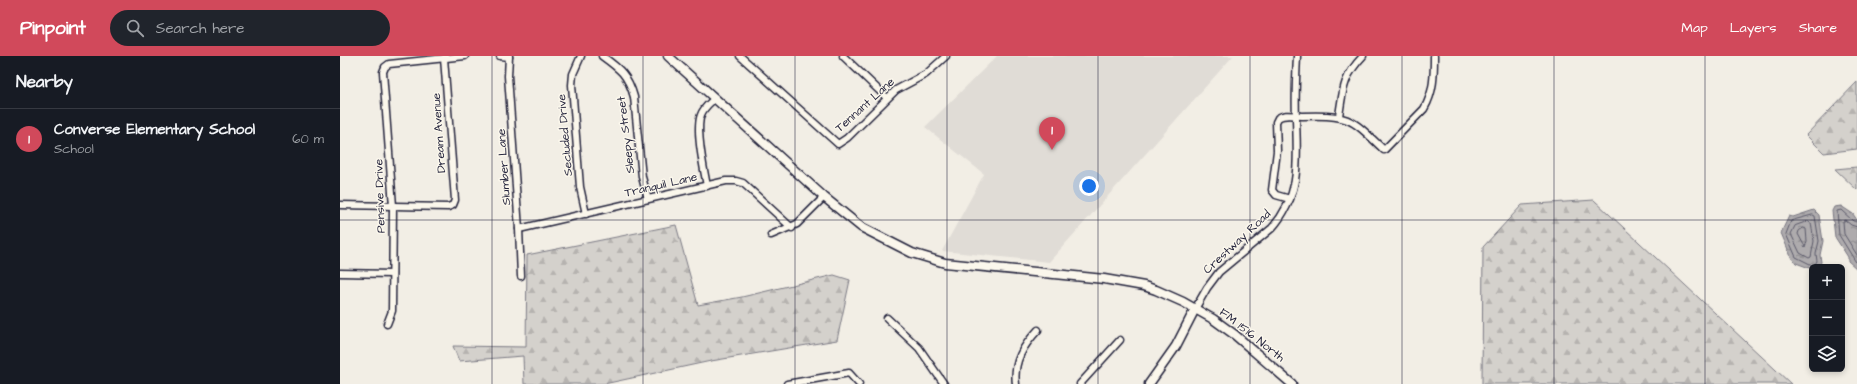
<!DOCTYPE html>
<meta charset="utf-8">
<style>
:root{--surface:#171b24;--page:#20242c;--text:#f1f3f6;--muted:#9ea1a6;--line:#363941;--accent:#d1495b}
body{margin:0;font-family:"Architects Daughter",sans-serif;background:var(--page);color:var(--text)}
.controls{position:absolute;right:12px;bottom:12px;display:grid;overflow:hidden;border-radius:6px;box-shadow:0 2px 6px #0003}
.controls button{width:36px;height:36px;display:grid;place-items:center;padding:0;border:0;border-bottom:1px solid var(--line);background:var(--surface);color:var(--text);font:20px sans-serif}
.you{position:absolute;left:749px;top:130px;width:14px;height:14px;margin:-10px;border:3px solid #fff;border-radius:50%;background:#1a73e8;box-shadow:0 0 0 6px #1a73e833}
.badge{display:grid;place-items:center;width:26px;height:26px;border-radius:50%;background:var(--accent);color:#fff;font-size:13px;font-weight:700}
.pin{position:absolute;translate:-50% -33px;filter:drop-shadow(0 1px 2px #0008)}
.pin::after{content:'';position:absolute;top:21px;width:14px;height:12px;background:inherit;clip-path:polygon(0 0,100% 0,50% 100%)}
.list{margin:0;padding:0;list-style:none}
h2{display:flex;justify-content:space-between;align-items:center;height:52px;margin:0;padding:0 16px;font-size:17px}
h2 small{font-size:13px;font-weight:400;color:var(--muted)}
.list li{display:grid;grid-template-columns:26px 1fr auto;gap:12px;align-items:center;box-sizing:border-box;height:60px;padding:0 16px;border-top:1px solid var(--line)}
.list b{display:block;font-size:15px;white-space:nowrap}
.list p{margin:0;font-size:13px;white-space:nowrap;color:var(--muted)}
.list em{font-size:13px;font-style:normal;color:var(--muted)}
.icon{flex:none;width:22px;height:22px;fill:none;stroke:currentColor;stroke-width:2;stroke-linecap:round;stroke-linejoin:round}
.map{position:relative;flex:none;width:1517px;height:328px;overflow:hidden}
header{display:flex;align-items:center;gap:24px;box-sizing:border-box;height:56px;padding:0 20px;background:var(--accent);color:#fff}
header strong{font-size:19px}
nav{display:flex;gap:22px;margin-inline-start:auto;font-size:14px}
.search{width:280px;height:36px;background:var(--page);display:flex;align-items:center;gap:10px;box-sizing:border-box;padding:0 14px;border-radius:22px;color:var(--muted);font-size:15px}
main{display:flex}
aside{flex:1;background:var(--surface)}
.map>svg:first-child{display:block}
</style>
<header>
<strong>Pinpoint</strong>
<div class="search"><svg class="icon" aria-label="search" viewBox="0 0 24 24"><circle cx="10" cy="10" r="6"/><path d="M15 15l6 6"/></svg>Search here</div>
<nav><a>Map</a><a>Layers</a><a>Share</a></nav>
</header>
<main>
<aside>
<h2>Nearby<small></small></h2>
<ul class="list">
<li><span class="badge">1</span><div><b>Converse Elementary School</b><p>School</p></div><em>60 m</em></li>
</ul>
</aside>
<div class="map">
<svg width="1517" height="328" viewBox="0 0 1517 328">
<defs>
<pattern id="forest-firs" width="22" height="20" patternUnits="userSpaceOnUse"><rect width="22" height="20" fill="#d4d1cc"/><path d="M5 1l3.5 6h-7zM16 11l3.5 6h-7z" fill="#b6b3b0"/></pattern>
<pattern id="water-ripples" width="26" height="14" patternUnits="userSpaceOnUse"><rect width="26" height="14" fill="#aeabad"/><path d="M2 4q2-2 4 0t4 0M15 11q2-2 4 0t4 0" fill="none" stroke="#8d8b8e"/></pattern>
</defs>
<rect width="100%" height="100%" fill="#f2eee5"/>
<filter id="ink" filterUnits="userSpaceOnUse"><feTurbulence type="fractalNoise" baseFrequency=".025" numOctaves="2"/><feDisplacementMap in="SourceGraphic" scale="8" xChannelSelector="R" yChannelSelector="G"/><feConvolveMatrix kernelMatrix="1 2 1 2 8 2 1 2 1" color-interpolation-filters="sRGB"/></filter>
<g filter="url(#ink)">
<!-- built -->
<polygon fill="#e0dcd6" points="657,0 893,0 709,206 602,195 644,118 585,71"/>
<!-- forest -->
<g fill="url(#forest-firs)" stroke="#7b7a84">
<polygon points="1517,26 1517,93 1484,97 1466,79"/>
<polygon points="1517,111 1517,134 1495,113"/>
<polygon points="1254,144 1451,328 1142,328 1143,191 1182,149"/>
<polygon points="336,169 358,249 402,241 494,219 510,224 497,284 371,305 264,328 184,328 183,300 119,305 113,290 186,291 187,199"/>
</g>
<!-- water -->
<g fill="url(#water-ripples)" stroke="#76747f">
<polygon points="1501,150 1513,158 1517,164 1517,213 1508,205 1508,201 1495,181 1492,155 1494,151"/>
<polygon points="1474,154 1479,159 1483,185 1480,199 1481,206 1479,211 1472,211 1472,213 1456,207 1452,203 1441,177 1449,160 1453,161"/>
</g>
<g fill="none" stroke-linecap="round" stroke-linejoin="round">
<!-- shore -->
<g stroke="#5a5969" stroke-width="1">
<polygon points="1473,159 1475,160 1479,185 1476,198 1477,205 1474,210 1456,201 1446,178 1451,165"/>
<polygon points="1469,165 1471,167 1474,185 1471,201 1469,202 1460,197 1451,178 1455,170"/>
<polyline points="1517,166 1513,165 1501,154 1497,155 1499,179 1517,208"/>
<polyline points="1517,171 1511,169 1505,164 1503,165 1504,178 1517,199"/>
<polygon points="1464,172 1466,173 1467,185 1465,191 1458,178 1459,175"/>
</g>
<!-- street casing -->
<g stroke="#22223b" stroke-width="9">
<g id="street">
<polyline points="160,0 169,1"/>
<polyline points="169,0 168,20 179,173 181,220"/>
<polyline points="241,0 233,18 232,29 240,131 246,158"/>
<path d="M262 0C280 13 288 19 294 41L302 121 308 143"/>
<polyline points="400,0 498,88 507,82 556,34 586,18 606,0"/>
<polyline points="503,0 547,42"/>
<path d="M999 60C1003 33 1003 21 1023 0"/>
<path d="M367 130C364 114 355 73 361 59 363 52 370 47 375 42"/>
<path d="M950 143 936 139 932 134 937 95 936 66 938 62C945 57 953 60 962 60 1010 59 1010 61 1044 94L1084 53C1094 36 1094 19 1094 0"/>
<polyline points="0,149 108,151 113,149 115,144 104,2"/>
<polyline points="179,173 386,125 396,125 403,127 452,172"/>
<polyline points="431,179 457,168 484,141"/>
<polyline points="0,217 52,218"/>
<path d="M855 253 867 232 879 216 932 172C962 138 957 104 956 62 955 41 956 20 957 0"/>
<polyline points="547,262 579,292 604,328"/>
<polyline points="47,268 52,255 53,150 43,16 45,11 49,8 125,0"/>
<polyline points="447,328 509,317 519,328"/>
<path d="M676 328C673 306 683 290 698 274"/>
<polyline points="740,328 780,284"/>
</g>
</g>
<!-- secondary casing -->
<g stroke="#22223b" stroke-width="11">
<g id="secondary">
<polyline points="328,0 484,141 521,171 572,197 605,207 764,223 804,230 816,234 843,246 873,263 895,279 952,328"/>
<polyline points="809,328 836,290 855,253"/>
</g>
</g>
<!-- street -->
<use href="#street" stroke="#fbf7ec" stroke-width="6"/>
<!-- secondary -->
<use href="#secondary" stroke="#fbf7ec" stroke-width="8"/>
</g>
</g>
<!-- grid -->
<path fill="none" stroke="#22223b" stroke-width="1" stroke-opacity="0.55" d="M152 0V328M303 0V328M455 0V328M607 0V328M758 0V328M910 0V328M1062 0V328M1214 0V328M1365 0V328M0 164H1517"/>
<g text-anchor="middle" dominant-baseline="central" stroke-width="3" stroke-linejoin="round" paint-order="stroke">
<!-- street labels -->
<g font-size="12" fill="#22223b" stroke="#fbf7ec">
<text transform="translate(525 49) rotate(-42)">Tennant Lane</text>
<text transform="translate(99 77) rotate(-94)">Dream Avenue</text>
<text transform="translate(225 79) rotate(-95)">Secluded Drive</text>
<text transform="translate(286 79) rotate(-97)">Sleepy Street</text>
<text transform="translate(164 111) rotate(-94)">Slumber Lane</text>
<text transform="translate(321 129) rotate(-13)">Tranquil Lane</text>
<text transform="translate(40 140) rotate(-92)">Pensive Drive</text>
<text transform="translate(897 186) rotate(-43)">Crestway Road</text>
<text transform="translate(912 279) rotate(38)">FM 1516 North</text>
</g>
</g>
</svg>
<div class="controls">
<button>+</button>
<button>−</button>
<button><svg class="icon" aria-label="layers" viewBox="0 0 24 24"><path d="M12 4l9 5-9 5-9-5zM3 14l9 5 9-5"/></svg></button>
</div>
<div class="you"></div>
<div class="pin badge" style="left:712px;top:94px">1</div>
</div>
</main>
